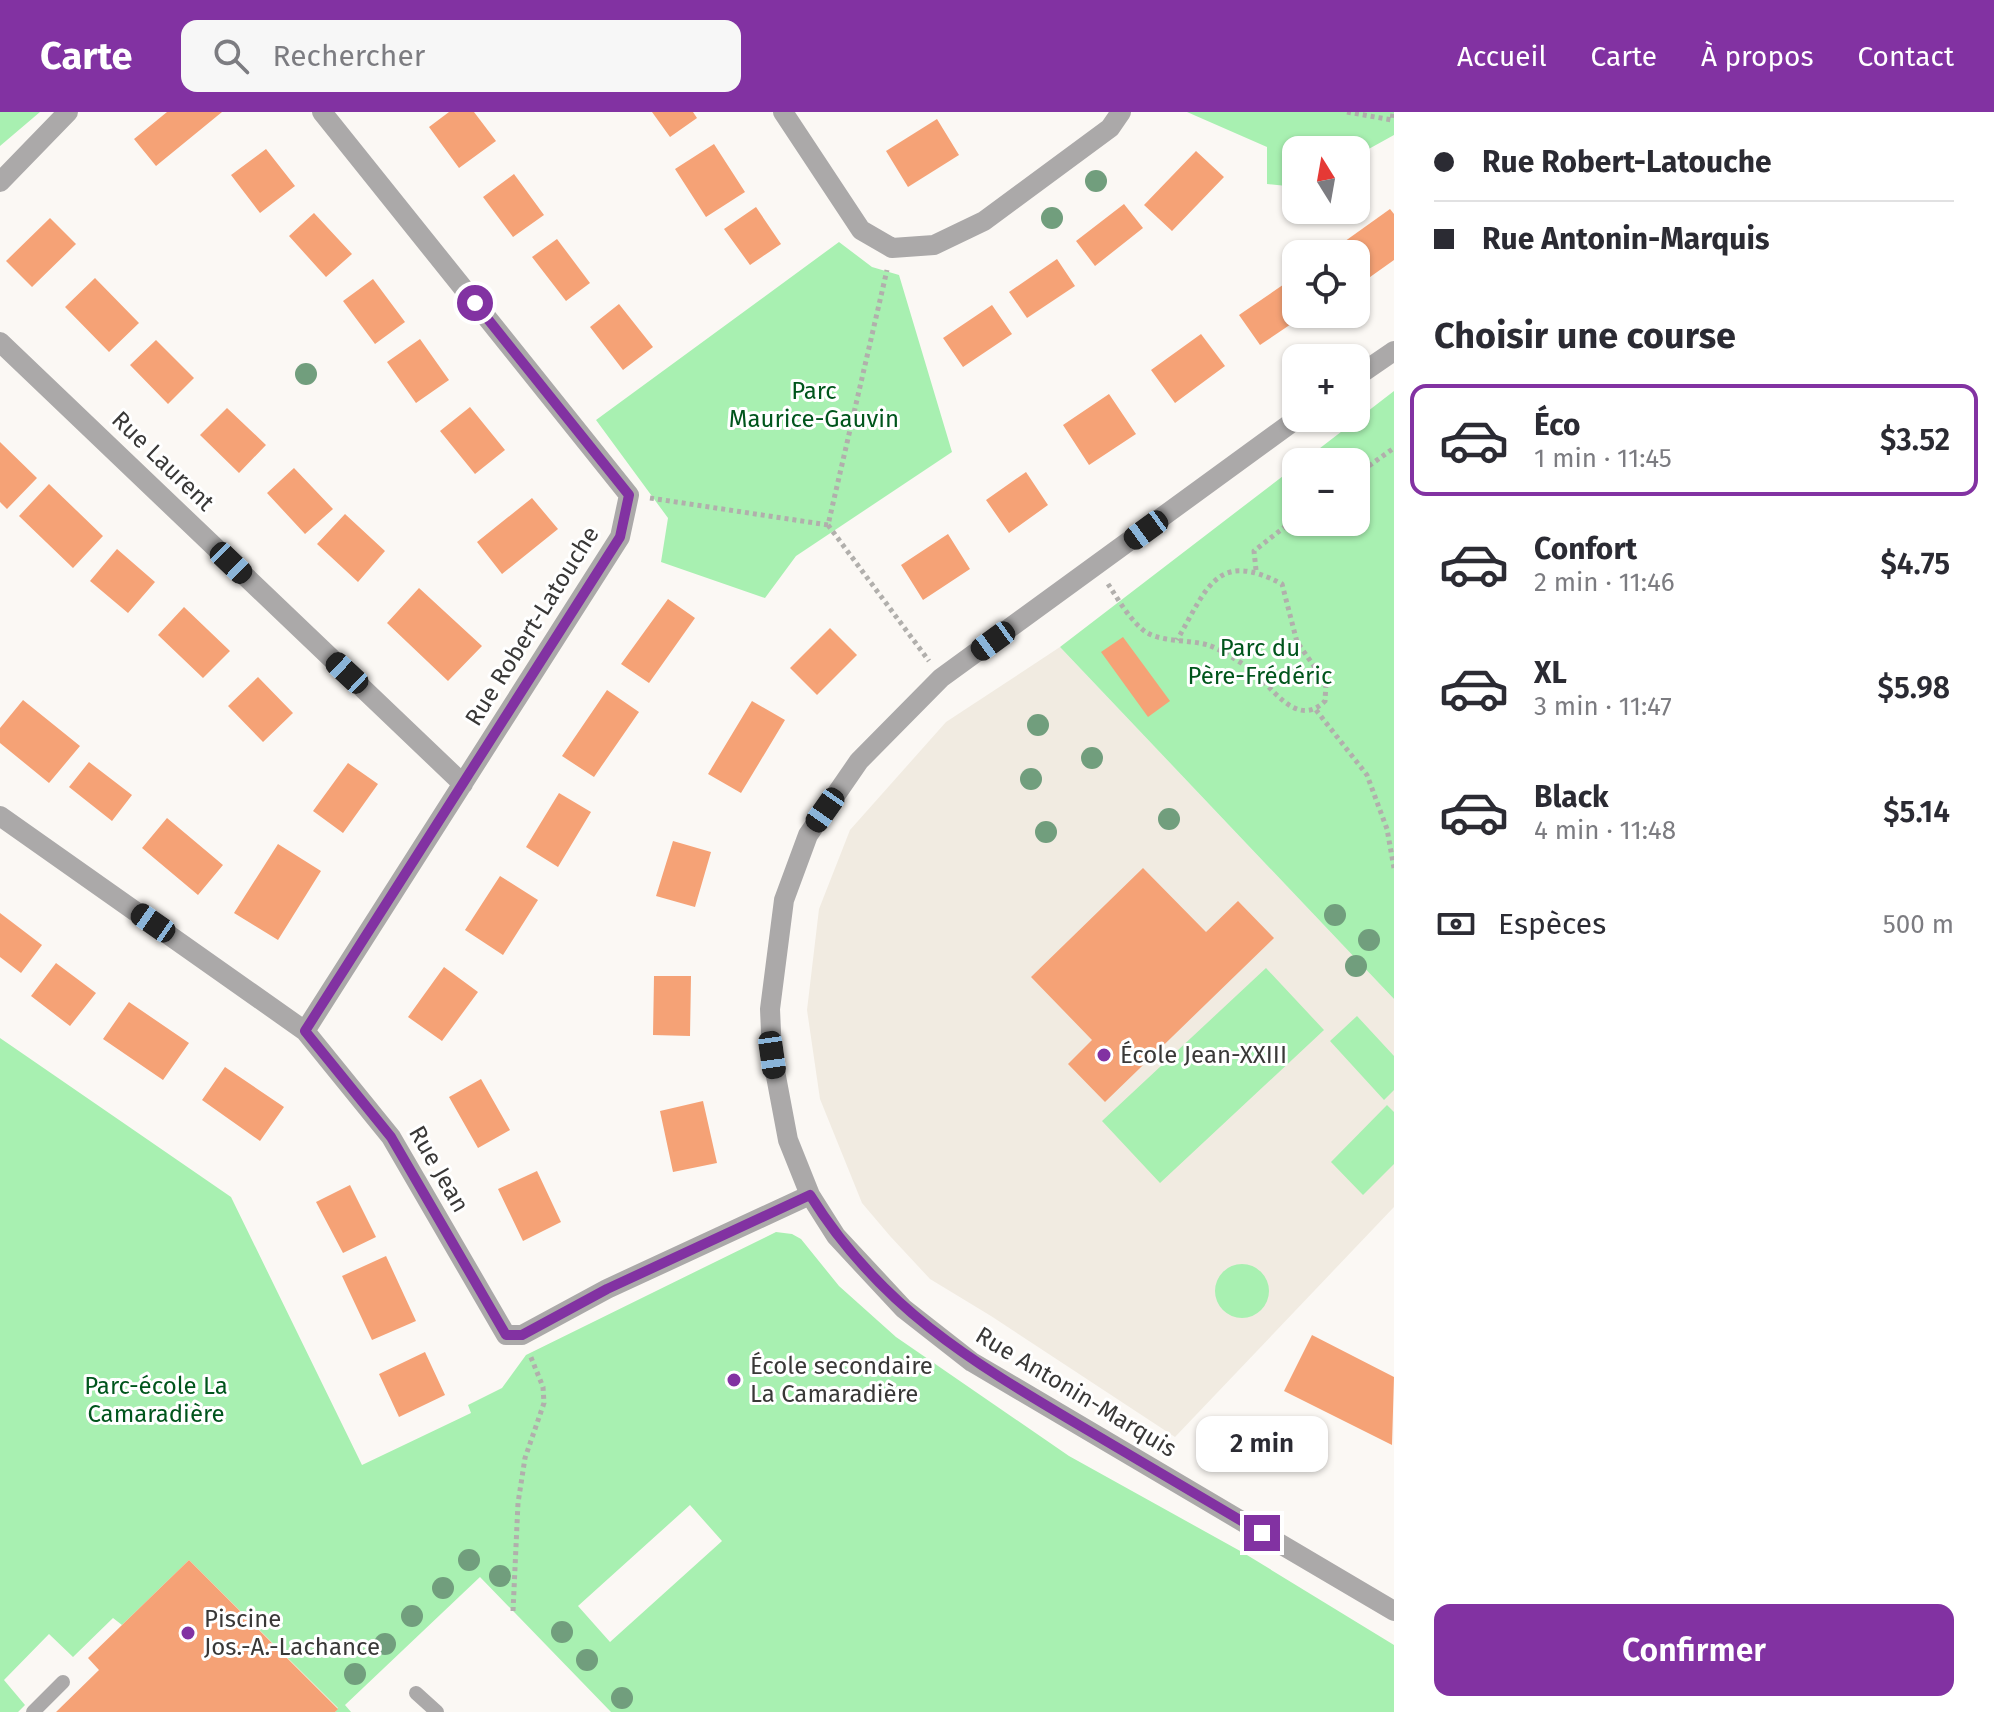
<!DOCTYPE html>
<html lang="fr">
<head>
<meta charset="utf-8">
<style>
  :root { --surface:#fff; --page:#f7f7f7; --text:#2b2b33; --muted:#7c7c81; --line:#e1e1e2; --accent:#8232a2 }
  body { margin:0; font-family:"Fira Sans",sans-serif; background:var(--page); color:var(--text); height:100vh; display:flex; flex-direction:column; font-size:30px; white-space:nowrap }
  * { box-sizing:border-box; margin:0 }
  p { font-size:26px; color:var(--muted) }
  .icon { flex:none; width:44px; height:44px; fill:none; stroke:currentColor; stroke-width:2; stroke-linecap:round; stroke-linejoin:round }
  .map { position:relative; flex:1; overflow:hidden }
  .drawer { display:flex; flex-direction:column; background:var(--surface); width:600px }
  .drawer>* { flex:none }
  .hud { display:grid; align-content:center; height:176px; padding:0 40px; background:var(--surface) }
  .needle { width:52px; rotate:349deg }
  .tools { position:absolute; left:1282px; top:24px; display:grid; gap:16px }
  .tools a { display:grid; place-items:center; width:88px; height:88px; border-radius:16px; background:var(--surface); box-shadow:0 2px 6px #0004; font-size:40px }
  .end { position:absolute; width:36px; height:36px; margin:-18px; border:10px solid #8232a2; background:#fff; box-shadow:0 0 0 4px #fff }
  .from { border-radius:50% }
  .bubble { position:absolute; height:56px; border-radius:16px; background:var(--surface); box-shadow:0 2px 6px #0004; font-size:26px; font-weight:600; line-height:56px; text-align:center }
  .car { position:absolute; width:24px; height:48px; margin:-24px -12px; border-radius:10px; box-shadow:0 0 6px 2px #0007; background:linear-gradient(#222 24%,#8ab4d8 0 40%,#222 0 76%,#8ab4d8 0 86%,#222 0) }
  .hud b { display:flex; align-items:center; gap:28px; height:76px; font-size:30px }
  .hud b+b { border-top:2px solid var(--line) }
  .hud i { width:20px; height:20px; background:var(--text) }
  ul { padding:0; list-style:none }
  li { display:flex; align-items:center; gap:24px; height:112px; margin:0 16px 12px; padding:0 24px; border:4px solid transparent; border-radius:16px }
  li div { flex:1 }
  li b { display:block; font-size:30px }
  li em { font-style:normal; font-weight:600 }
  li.on { border-color:var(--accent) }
  li>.icon { width:72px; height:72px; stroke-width:1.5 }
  h2 { padding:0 40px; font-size:36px; line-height:96px }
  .pay { display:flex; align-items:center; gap:20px; height:88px; padding:0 40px; font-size:30px }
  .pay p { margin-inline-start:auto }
  .cta { display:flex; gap:16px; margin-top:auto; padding:16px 40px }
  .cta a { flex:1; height:92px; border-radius:16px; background:var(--accent); color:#fff; font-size:32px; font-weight:600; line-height:92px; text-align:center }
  header { display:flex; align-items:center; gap:48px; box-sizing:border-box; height:112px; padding:0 40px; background:var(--accent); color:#fff }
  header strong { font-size:38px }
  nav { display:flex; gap:44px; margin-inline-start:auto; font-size:28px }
  .search { width:560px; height:72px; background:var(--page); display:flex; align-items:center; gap:20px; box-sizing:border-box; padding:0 28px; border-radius:16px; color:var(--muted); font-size:30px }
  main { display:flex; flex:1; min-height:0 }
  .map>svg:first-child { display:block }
  .built { fill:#f1ebe1 }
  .green { fill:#a8f0b1; fill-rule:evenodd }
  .building { fill:#f5a276 }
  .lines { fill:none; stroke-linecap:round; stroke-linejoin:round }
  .path { stroke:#b1afac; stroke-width:5; stroke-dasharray:4 4; stroke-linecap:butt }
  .service { stroke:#aba9a9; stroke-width:14 }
  .minor { stroke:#aba9a9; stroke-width:20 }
  .tertiary { stroke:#aba9a9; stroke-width:20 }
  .tree { fill:#719e7d }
  .route { stroke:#8232a2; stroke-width:10 }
  .poi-dot { fill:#8232a2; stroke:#fff; stroke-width:3 }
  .labels { text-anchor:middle; stroke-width:6; stroke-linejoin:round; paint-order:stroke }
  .park-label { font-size:24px; fill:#00551c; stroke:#fff }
  .street-label { font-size:24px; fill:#393837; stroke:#fff }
  .poi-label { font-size:24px; fill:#393837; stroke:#fff; text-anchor:start }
</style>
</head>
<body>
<header>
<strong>Carte</strong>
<div class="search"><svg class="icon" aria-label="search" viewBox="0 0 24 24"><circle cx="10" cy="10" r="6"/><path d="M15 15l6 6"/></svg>Rechercher</div>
<nav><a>Accueil</a><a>Carte</a><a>À propos</a><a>Contact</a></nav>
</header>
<main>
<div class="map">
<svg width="1394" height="1600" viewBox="0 0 1394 1600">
  <rect width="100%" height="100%" fill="#fbf8f4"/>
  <path class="built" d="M 1060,535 L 1394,887 L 1394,1095 L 1175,1325 L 991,1204 L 930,1167 L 890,1124 L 862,1091 L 820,987 L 807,898 L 819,797 L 850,718 L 946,610 Z"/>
  <path class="green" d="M 0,0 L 40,0 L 0,34 Z
    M 1187,0 L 1394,0 L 1394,23 L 1356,44 L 1356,38 L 1296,38 L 1296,75 L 1267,72 L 1267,35 Z
    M 839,130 L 872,155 L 899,163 L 952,340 L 796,444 L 765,486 L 661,450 L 668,406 L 596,308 Z
    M 1394,279 L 1394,887 L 1060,535 L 1296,354 L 1296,410 L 1356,410 L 1356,350 L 1302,350 Z
    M 1266,856 L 1324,918 L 1160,1071 L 1102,1009 Z
    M 1357,904 L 1394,944 L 1394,978 L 1384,988 L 1330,929 Z
    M 0,926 L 231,1085 L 362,1353 L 471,1301 L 468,1293 L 502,1276 L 526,1243 L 776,1120 L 792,1122 L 801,1127 L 839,1174 L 896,1225 L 1069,1344 L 1242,1440 L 1394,1533 L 1394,1600 L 611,1600 L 480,1465 L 345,1593 L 351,1600 L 335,1600 L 338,1596 L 189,1448 L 122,1513 L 113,1506 L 73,1545 L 49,1522 L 4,1568 L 25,1593 L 18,1600 L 0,1600 ZM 690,1393 L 722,1429 L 610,1530 L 578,1494 Z
    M 1387,993 L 1394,1000 L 1394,1052 L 1363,1083 L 1331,1050 Z
    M1215 1179a27 27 0 1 1 54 0a27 27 0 1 1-54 0Z"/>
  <path class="building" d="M 167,0 L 222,0 L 156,54 L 134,27 Z
    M 449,0 L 474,0 L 496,29 L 459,56 L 429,15 Z
    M 652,0 L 693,0 L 697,6 L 670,25 Z
    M 937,7 L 959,43 L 908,75 L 886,39 Z
    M 714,32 L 745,80 L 706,105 L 675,57 Z
    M 266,37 L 295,74 L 260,101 L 231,63 Z
    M 1196,39 L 1224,65 L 1172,119 L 1144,93 Z
    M 514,62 L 544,103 L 513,125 L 483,85 Z
    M 1124,92 L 1143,116 L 1095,154 L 1076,129 Z
    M 756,95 L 781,132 L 750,153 L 724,117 Z
    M 1390,97 L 1394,102 L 1394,148 L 1356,175 L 1356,142 L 1327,142 Z
    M 314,101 L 352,142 L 326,165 L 289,124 Z
    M 50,106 L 76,132 L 32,175 L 6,149 Z
    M 557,127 L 590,171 L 566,189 L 532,145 Z
    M 1057,147 L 1075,174 L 1027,206 L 1009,180 Z
    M 95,166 L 139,211 L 109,240 L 65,195 Z
    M 1293,166 L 1296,171 L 1296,202 L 1306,202 L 1260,233 L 1239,203 Z
    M 373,167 L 405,210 L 375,232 L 343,189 Z
    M 619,192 L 653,235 L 623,258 L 590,215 Z
    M 992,193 L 1012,222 L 963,255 L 943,226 Z
    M 1201,222 L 1225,254 L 1175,291 L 1151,258 Z
    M 420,227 L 449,268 L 416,291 L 387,250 Z
    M 156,228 L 194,266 L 168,292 L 130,253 Z
    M 1109,282 L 1136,322 L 1089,353 L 1063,313 Z
    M 470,295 L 505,338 L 475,362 L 440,319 Z
    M 227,296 L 266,333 L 239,361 L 200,323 Z
    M 0,330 L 37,366 L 7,397 L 0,390 Z
    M 294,356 L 333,397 L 305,422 L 267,381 Z
    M 1026,360 L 1048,393 L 1009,421 L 986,388 Z
    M 49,372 L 103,424 L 73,456 L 19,404 Z
    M 532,386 L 558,417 L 502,462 L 477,430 Z
    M 345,402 L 385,439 L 358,470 L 317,432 Z
    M 948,422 L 970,457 L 923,488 L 901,453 Z
    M 117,437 L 155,470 L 128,501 L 90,469 Z
    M 419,476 L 482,534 L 448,569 L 387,511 Z
    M 668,487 L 695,506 L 649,571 L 621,552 Z
    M 184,495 L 230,539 L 203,566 L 158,523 Z
    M 830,516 L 857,543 L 817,583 L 790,556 Z
    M 1123,525 L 1170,589 L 1148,605 L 1101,540 Z
    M 258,565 L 293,601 L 263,630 L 228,594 Z
    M 607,578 L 639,600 L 594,665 L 562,644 Z
    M 23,588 L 80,634 L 49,671 L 0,631 L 0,616 Z
    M 752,589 L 785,608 L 741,681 L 708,662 Z
    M 89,650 L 132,683 L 112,709 L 69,675 Z
    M 348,651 L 378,672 L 343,721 L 313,699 Z
    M 559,681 L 591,700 L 558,755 L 526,735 Z
    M 167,706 L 223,753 L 198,783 L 142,736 Z
    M 673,729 L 711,740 L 695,795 L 656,784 Z
    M 278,732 L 321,759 L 278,828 L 234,801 Z
    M 1143,756 L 1206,820 L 1238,789 L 1274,826 L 1105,990 L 1068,952 L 1092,928 L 1031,865 Z
    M 500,764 L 538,788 L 503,843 L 465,818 Z
    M 0,801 L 42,833 L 21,861 L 0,845 Z
    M 56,851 L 96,881 L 70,914 L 31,884 Z
    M 444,855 L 478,880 L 442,929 L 408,905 Z
    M 654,864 L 691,864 L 690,924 L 653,923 Z
    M 129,890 L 189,931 L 163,968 L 103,927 Z
    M 225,955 L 284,995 L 260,1029 L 202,988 Z
    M 481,967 L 510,1018 L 478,1036 L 449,985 Z
    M 703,989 L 717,1051 L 673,1060 L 660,999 Z
    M 537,1059 L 561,1110 L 523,1129 L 498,1077 Z
    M 350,1073 L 376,1125 L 343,1141 L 316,1090 Z
    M 386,1144 L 416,1209 L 372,1228 L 342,1164 Z
    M 1312,1223 L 1394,1265 L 1392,1333 L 1284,1279 Z
    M 425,1240 L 445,1283 L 399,1305 L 379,1262 Z
    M 189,1448 L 338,1597 L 335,1600 L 56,1600 L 99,1558 L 88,1546 Z"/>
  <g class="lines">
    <path class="path" d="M 1347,0 L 1392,8 L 1393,0
      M 1356,363 L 1394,336
      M 650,386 L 828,413 L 887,158
      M 828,413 L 929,549
      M 1256,458 L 1254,439 L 1296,406
      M 1108,472 C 1118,487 1128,505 1142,517 C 1157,531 1188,527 1208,533 C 1220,537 1235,547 1246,554 C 1270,570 1295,619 1325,589 L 1326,571 L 1297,530 L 1282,472 C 1216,437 1207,477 1177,528
      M 1316,598 L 1367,663 L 1387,717 L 1394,756
      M 513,1499 L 518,1391 L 525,1346 L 544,1291 L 543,1275 L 530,1243"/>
    <path class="service" d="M 416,1581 L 437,1600
      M 33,1600 L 63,1570"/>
    <path class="minor" d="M 783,0 L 861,118 L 892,136 L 934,133 L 984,109 L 1110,16 L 1121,0
      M 0,230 L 463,672
      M 1356,265 L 1394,239
      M 1298,306 L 941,566 L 859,649 L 808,723 L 784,788 L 770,897 L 772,943 L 788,1028 L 810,1083 L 836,1124 L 903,1196 L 972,1250 L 1394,1499
      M 0,704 L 305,919 L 391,1025 L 506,1223 L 522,1223 L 607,1177 L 810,1083
      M 305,919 L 620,425 L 629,383 L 322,0"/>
    <path class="tertiary" d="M 0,70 L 68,0"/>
  </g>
  <g class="tree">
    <circle cx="1096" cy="69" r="11"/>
    <circle cx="1052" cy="106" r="11"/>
    <circle cx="306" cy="262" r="11"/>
    <circle cx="1038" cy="613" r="11"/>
    <circle cx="1092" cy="646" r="11"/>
    <circle cx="1031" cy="667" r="11"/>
    <circle cx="1169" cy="707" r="11"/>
    <circle cx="1046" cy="720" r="11"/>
    <circle cx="1335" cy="803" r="11"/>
    <circle cx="1369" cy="828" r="11"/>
    <circle cx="1356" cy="854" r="11"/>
    <circle cx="469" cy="1448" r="11"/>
    <circle cx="500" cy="1464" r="11"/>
    <circle cx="443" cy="1476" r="11"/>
    <circle cx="412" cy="1504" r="11"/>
    <circle cx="562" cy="1520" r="11"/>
    <circle cx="385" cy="1532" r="11"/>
    <circle cx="587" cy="1548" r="11"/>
    <circle cx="355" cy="1562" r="11"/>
    <circle cx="622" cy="1586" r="11"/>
  </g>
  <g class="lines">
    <path class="route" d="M 475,191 L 629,383 L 620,425 L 305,919 L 391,1025 L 506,1223 L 522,1223 L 607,1177 L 810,1083 C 880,1195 969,1248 1079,1313 C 1140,1349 1201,1385 1262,1421"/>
  </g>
  <g class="poi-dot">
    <circle cx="1104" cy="943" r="8"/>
    <circle cx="734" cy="1268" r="8"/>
    <circle cx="188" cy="1521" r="8"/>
  </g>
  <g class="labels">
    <g class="park-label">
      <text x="814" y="287">Parc<tspan x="814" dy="28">Maurice-Gauvin</tspan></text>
      <text x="1260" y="544">Parc du<tspan x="1260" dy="28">Père-Frédéric</tspan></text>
      <text x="156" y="1282">Parc-école La<tspan x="156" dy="28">Camaradière</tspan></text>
    </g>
    <g class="street-label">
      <text transform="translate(163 349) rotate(44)" y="8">Rue Laurent</text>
      <text transform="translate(532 514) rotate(-58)" y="8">Rue Robert-Latouche</text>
      <text transform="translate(439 1057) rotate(60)" y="8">Rue Jean</text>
      <text transform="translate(1076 1280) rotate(31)" y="8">Rue Antonin-Marquis</text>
    </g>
    <g class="poi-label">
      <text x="1120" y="951">École Jean-XXIII</text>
      <text x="750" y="1262">École secondaire<tspan x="750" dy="28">La Camaradière</tspan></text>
      <text x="204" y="1515">Piscine<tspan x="204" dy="28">Jos.-A.-Lachance</tspan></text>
    </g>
  </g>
</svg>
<div class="tools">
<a><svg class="needle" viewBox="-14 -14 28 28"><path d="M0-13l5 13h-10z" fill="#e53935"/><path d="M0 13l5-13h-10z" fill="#7c7c81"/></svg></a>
<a><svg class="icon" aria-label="locate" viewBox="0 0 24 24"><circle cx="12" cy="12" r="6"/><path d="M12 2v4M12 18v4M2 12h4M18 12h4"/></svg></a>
<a>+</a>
<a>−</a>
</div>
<i class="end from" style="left:475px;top:191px"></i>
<i class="end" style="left:1262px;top:1421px"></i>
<div class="bubble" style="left:1196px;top:1304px;width:132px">2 min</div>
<i class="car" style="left:1146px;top:418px;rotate:234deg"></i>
<i class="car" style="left:231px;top:451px;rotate:134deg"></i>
<i class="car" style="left:993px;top:529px;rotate:234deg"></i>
<i class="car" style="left:347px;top:561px;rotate:313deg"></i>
<i class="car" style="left:825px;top:698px;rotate:215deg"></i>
<i class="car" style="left:153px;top:811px;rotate:305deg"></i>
<i class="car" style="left:772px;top:943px;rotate:172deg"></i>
</div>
<section class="drawer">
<div class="hud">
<b><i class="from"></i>Rue Robert-Latouche</b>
<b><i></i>Rue Antonin-Marquis</b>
</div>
<h2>Choisir une course</h2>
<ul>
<li class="on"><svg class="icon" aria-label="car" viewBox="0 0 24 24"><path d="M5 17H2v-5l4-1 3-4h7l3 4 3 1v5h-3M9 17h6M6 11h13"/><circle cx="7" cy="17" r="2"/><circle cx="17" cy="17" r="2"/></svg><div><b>Éco</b><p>1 min · 11:45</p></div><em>$3.52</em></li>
<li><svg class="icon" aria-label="car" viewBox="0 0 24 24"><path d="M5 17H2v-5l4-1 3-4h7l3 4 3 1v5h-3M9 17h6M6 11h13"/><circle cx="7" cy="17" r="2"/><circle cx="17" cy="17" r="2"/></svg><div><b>Confort</b><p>2 min · 11:46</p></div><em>$4.75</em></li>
<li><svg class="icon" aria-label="car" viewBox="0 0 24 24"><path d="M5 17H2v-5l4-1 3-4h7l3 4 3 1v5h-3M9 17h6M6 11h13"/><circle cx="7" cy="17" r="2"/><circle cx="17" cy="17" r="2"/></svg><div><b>XL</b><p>3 min · 11:47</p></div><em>$5.98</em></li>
<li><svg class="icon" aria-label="car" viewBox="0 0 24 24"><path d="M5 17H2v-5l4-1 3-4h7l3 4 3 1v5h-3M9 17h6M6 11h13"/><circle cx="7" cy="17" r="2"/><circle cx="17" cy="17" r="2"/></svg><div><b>Black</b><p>4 min · 11:48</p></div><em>$5.14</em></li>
</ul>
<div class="pay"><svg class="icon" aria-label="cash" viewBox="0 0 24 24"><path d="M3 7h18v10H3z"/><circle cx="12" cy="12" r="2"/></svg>Espèces<p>500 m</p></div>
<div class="cta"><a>Confirmer</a></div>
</section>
</main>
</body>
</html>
